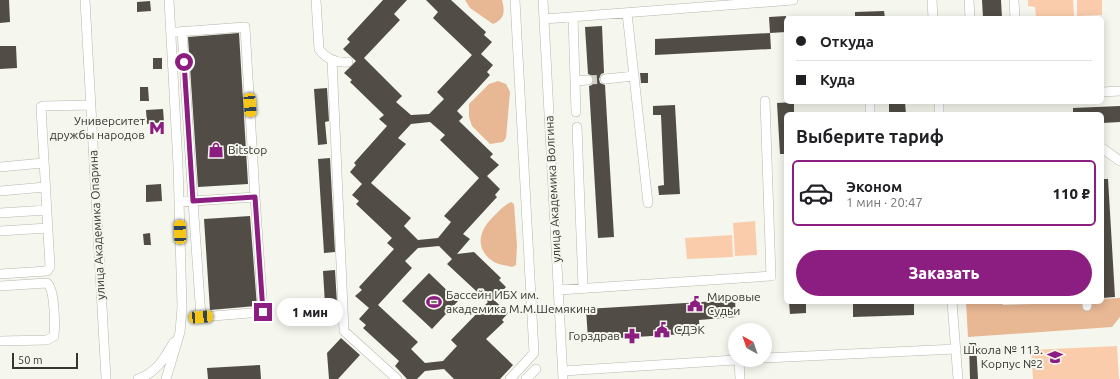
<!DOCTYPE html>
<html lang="ru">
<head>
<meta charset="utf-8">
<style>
  :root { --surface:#fff; --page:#f6f6f6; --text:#202124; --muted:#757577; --line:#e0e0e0; --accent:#8c1e82 }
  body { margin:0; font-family:Ubuntu,sans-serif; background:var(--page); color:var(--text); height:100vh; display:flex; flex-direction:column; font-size:15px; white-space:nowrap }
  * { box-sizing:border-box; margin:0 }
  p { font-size:13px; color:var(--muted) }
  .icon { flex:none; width:22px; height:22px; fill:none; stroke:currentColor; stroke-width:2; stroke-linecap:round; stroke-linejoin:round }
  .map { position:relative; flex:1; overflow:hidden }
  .drawer { position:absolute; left:784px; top:112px; width:320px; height:192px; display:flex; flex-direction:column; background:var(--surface); border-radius:6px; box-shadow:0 2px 10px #0003 }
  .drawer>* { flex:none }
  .guide { position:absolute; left:784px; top:16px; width:320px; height:88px; border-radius:6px; box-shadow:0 2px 10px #0003; display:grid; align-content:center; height:88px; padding:0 12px; background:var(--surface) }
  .needle { width:26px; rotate:320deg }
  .buttons { position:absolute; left:728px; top:323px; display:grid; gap:8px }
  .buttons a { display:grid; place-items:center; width:44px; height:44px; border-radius:50%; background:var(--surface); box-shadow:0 2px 10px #0003; font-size:20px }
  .scale { position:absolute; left:12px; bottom:10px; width:66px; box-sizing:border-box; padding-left:4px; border:2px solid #353532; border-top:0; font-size:11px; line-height:14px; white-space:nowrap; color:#353532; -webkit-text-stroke:3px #f5f6ed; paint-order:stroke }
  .end { position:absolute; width:18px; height:18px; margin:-9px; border:5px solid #8c1e82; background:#fff; box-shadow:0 0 0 2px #fff }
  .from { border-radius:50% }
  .bubble { position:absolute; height:28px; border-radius:14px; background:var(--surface); box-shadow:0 2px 10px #0003; font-size:13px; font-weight:800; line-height:28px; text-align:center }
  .car { position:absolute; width:12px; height:24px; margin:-12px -6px; border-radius:5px; box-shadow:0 0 3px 1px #0007; background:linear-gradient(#f5c518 24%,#345 0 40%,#f5c518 0 76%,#345 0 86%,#f5c518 0) }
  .guide b { display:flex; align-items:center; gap:14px; height:38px; font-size:15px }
  .guide b+b { border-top:1px solid var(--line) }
  .guide i { width:10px; height:10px; background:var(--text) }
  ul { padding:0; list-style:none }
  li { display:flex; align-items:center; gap:12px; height:66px; margin:0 8px 6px; padding:0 4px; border:2px solid transparent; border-radius:6px }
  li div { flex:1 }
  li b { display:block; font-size:15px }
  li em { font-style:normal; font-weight:800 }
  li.active { border-color:var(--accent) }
  li>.icon { width:36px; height:36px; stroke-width:1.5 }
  h2 { padding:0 12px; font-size:18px; line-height:48px }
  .button { display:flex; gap:8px; margin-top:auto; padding:8px 12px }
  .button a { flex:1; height:46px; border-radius:24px; background:var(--accent); color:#fff; font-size:16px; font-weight:800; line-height:46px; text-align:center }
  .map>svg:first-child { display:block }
  .green { fill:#faccac }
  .forest { fill:#e8b794 }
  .building { fill:#514d46; fill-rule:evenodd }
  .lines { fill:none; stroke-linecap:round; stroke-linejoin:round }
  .minor-tunnel { stroke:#cfcfc8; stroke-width:9; stroke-dasharray:9 4.5; stroke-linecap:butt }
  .minor-casing { stroke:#b6b7ae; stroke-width:10 }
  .minor { stroke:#fff; stroke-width:9 }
  .route { stroke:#8c1e82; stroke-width:5 }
  .labels { text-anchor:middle; stroke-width:4; stroke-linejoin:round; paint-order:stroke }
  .poi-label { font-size:12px; fill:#353532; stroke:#f5f6ed; text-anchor:start }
  .street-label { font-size:12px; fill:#353532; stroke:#f5f6ed }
</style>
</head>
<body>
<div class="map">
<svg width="1120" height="379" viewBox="0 0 1120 379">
  <rect width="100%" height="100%" fill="#f5f6ed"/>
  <path class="green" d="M 1028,0 L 1073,0 L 1074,16 L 1036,17 L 1035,7 L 1028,6 Z
    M 1077,0 L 1102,0 L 1102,15 L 1077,16 Z
    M 755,221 L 757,255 L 735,256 L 733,223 Z
    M 732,235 L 733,257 L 687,259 L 685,238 Z
    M 1117,346 L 1119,379 L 1033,379 L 1031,350 Z"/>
  <path class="forest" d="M 465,0 L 502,0 C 505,11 505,19 493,24 L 470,8 Z
    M 498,81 L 506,84 L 510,92 L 506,138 L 503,142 L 490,144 L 472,126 L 469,117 L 469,104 L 489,84 Z
    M 511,202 L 514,204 L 517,246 L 516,265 L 512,267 C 506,265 499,265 494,262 C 475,250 478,232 492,218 C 498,212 504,205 511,202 Z
    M 1120,298 L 1120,317 L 1112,327 L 968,337 L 966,302 L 1002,302 L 1003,305 L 1102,302 L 1102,299 Z"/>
  <path class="building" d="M 0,0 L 9,0 L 10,22 L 0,23 Z
    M 383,0 L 407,0 L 394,14 L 400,20 L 364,58 L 402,96 L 396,102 L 411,115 L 429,114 L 444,99 L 437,92 L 472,55 L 433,18 L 438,12 L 426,0 L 451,0 L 486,32 L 484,35 L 492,42 L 481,54 L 493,65 L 487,72 L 490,75 L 457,111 L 463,117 L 459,121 L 493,154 L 490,157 L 499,165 L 487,176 L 500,189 L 495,195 L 497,197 L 463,234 L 470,239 L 457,254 L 474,252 L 501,278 L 499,280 L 506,287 L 494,300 L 508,313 L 502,320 L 504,322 L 486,339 L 513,365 L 500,379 L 454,379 L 444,369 L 425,371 L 417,379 L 407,379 L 395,366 L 399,361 L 363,328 L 366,325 L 359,319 L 369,308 L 355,296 L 362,290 L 359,287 L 394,249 L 387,243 L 392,238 L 356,204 L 359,201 L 352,195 L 362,184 L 350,172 L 356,165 L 354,163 L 387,126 L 379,119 L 384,115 L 350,82 L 352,80 L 344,73 L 356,61 L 343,49 L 350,42 L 347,39 ZM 430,122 L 445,135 L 440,140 L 479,178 L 444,216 L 451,222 L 438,238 L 418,240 L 404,226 L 411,218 L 371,183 L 406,144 L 398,138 L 411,124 ZM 439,246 L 452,259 L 447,264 L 488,302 L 451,340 L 457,346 L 443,361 L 425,363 L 411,349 L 418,342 L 378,305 L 412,268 L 405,261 L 418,248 Z
    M 982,0 L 1001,0 L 1002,18 L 983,18 Z
    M 150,1 L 151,11 L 137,12 L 137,2 Z
    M 884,11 L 885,18 L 855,18 L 855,12 Z
    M 786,16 L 786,32 L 770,33 L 769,17 Z
    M 602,26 L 604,73 L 601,74 L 599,79 L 600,83 L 605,85 L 614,237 L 598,238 L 589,86 L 592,85 L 594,80 L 593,76 L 588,74 L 585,27 Z
    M 239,33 L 248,184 L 198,187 L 188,37 Z
    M 770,33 L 771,49 L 655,55 L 655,39 Z
    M 0,46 L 16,46 L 17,68 L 0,69 Z
    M 153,58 L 162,58 L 162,69 L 153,69 Z
    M 640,73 L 648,73 L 648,83 L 641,83 Z
    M 140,87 L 148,87 L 149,101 L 140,101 Z
    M 327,88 L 329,121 L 325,122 L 327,144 L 318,145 L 314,89 Z
    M 794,102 L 794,114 L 786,114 L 786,154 L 780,154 L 777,103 Z
    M 889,102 L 905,102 L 906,114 L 889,114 Z
    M 675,105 L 680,194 L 659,195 L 658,186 L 664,185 L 661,115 L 653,115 L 653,106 Z
    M 1120,106 L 1120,122 L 1102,123 L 1102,114 L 1073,114 L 1073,108 Z
    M 163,109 L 164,122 L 147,124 L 146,110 Z
    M 330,158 L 335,252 L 324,253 L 318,159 Z
    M 1102,179 L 1108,179 L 1115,297 L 1102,298 Z
    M 161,184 L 162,201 L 146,202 L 146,185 Z
    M 250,216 L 257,306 L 210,310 L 204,219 Z
    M 150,233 L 151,245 L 144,245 L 143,234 Z
    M 335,270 L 338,321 L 326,321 L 323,271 Z
    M 429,273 L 458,301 L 432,329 L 402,301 Z
    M 735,300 L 736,317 L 699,320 L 700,333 L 588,340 L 586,309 Z
    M 789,302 L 806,302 L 806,313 L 790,314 Z
    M 853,302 L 914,302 L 914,315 L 853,317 Z
    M 341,338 L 360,355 L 338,379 L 329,379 L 327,353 Z
    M 969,343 L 976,343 L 978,379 L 970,379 Z
    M 260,365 L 261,379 L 208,379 L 207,368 Z"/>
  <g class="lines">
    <path class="minor-tunnel" d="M 588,80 L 605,79"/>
    <defs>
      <path id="minor" d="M 85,0 L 106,379
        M 316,0 L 319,49 C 326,59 335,63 348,62
        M 543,0 L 563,379
        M 932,0 L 933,18
        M 969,0 L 970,18
        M 1014,0 L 1015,18
        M 627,13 L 648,203
        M 573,17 L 576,112
        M 544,19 L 793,0
        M 171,32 L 177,32 L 245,27 L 255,197 L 193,201 L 182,31
        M 332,60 L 344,331 L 397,379
        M 605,79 L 634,76
        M 575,81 L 588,80
        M 1102,92 L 1120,91
        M 870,102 L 870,114
        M 939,102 L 939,114
        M 577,127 L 583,288
        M 1102,148 L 1120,161
        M 0,167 L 43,163
        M 0,191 L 45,187
        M 179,202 L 193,201 L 201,317 L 263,312 L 255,197
        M 0,213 L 47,210
        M 0,231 L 48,228
        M 0,274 L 47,271 L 50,267 L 41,107 L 43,106 L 90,105
        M 0,286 L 47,283 C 55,289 55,325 54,336 L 47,340 L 0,341
        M 559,290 L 771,276 L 765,101
        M 952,302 L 958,379
        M 1087,302 L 1087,306
        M 765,358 L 956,349
        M 739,360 L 740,379
        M 563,371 L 735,360
        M 138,379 C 157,372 164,359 174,342
        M 166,379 L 180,332 L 182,307 L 178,165 L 169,0
        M 510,379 L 534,353 L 515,0
        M 526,379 L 536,369"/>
    </defs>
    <use href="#minor" class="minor-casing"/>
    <use href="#minor" class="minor"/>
  </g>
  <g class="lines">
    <path class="route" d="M 184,62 L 193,201 L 255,197 L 263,312"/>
  </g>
  <defs>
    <symbol id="metro-bare" viewBox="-9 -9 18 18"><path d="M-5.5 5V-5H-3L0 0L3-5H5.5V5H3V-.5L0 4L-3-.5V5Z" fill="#8c1e82" stroke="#f5f6ed" stroke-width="2.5" paint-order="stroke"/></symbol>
    <symbol id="shop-bare" viewBox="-9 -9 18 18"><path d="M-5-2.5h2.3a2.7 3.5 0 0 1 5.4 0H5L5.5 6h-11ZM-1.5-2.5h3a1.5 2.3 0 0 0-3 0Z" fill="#8c1e82" stroke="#f5f6ed" stroke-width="2.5" paint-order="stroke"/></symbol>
    <symbol id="stadium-bare" viewBox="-9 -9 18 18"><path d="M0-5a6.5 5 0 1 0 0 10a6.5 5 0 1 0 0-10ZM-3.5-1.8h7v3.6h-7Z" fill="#8c1e82" stroke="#f5f6ed" stroke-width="2.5" paint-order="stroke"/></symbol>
    <symbol id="civic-bare" viewBox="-9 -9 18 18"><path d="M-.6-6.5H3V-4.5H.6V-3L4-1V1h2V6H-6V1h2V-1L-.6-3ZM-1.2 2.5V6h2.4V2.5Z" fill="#8c1e82" stroke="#f5f6ed" stroke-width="2.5" paint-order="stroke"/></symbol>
    <symbol id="pharmacy-bare" viewBox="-9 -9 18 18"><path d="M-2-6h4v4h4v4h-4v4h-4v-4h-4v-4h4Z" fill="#8c1e82" stroke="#f5f6ed" stroke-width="2.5" paint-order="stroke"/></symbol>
    <symbol id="school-bare" viewBox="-9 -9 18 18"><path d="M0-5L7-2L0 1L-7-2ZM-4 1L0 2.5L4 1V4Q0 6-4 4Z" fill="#8c1e82" stroke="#f5f6ed" stroke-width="2.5" paint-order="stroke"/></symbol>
  </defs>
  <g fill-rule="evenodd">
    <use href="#metro-bare" x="146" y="117" width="22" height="22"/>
    <use href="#shop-bare" x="205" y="139" width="22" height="22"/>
    <use href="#stadium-bare" x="423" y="291" width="22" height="22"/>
    <use href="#civic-bare" x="684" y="293" width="22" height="22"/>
    <use href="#civic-bare" x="651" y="319" width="22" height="22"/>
    <use href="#pharmacy-bare" x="621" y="325" width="22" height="22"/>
    <use href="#school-bare" x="1044" y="346" width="22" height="22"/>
  </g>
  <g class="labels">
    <g class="poi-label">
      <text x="145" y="125" text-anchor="end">Университет<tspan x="145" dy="14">дружбы народов</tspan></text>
      <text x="228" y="154">Bitstop</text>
      <text x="446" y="299">Бассейн ИБХ им.<tspan x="446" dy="14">академика М.М.Шемякина</tspan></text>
      <text x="707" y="301">Мировые<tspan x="707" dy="14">Судьи</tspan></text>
      <text x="674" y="334">СДЭК</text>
      <text x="620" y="340" text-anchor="end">Горздрав</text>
      <text x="1043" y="354" text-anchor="end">Школа № 113.<tspan x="1043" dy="14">Корпус №2</tspan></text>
    </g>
    <g class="street-label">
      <text transform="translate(553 189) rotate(-93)" y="4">улица Академика Волгина</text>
      <text transform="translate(97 225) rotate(-93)" y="4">улица Академика Опарина</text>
    </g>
  </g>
</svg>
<div class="buttons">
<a><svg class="needle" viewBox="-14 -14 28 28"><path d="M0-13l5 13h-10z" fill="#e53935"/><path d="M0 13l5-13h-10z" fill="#757577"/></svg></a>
</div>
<div class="scale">50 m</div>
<i class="end from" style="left:184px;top:62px"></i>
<i class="end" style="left:263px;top:312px"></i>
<div class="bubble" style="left:277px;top:298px;width:66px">1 мин</div>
<i class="car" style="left:250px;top:105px;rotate:176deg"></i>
<i class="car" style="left:180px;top:232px;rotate:358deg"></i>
<i class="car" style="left:201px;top:317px;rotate:86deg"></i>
<div class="guide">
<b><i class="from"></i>Откуда</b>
<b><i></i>Куда</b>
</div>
<section class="drawer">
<h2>Выберите тариф</h2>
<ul>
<li class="active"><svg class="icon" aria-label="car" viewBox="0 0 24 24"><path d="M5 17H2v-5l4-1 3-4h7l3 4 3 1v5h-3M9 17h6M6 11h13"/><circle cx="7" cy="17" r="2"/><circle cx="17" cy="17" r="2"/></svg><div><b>Эконом</b><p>1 мин · 20:47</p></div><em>110 ₽</em></li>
</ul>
<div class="button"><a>Заказать</a></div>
</section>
</div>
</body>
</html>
